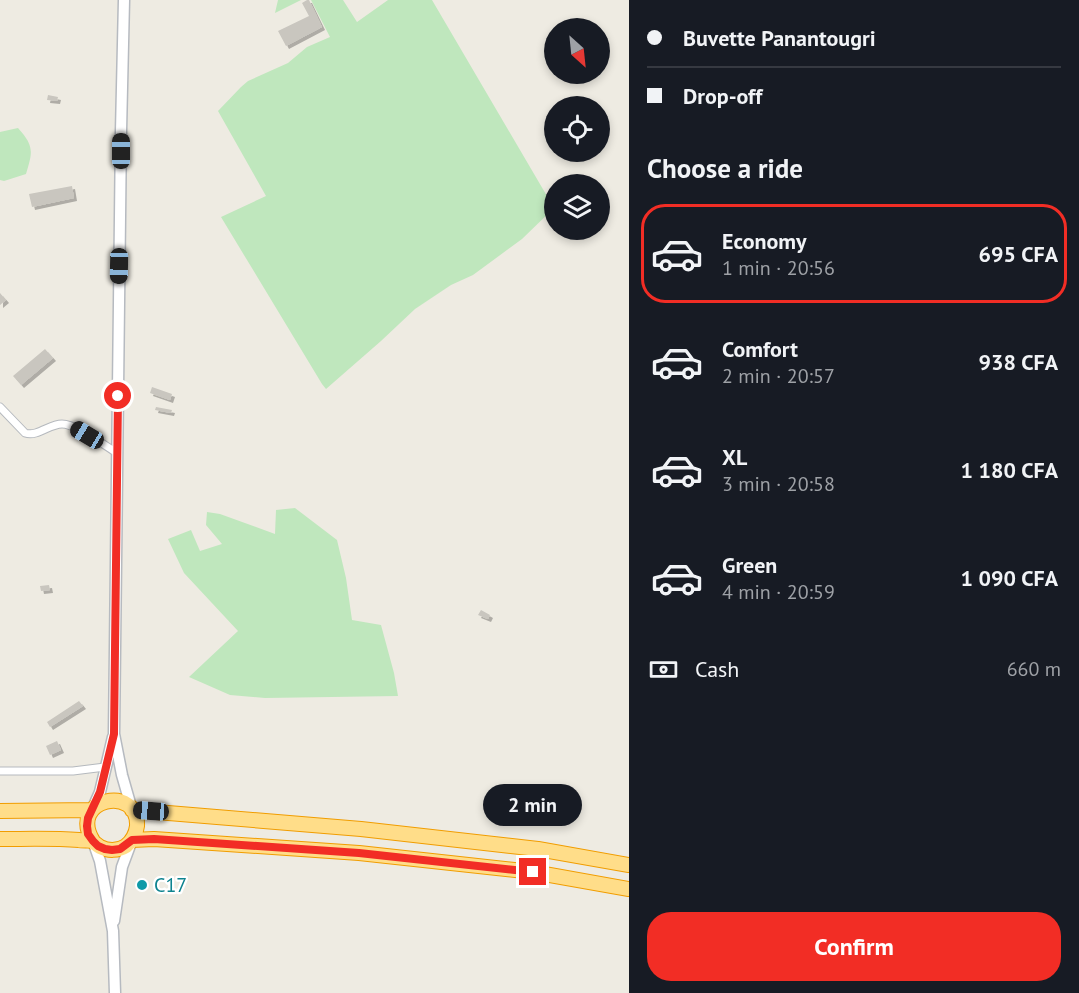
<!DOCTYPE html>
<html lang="en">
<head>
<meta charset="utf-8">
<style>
  :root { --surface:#171b24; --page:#242831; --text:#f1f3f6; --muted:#9ea1a6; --line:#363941; --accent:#f22d25 }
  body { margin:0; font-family:"PT Sans",sans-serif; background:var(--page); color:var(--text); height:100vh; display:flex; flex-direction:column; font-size:22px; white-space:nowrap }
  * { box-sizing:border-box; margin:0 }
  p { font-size:20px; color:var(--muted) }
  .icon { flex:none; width:33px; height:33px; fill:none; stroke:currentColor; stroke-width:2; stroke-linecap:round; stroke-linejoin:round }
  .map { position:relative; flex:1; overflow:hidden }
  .sheet { display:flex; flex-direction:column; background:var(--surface); width:450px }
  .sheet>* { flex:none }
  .guide { display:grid; align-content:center; height:132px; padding:0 18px; background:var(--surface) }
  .needle { width:39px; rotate:153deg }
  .tools { position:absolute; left:544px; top:18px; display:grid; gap:12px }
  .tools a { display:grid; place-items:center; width:66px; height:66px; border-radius:50%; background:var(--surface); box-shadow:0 3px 9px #0003; font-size:30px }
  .end { position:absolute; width:27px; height:27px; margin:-14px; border:8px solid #f22d25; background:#fff; box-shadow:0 0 0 3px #fff }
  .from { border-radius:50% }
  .bubble { position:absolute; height:42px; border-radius:21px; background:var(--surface); box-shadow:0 3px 9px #0003; font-size:20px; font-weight:600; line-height:42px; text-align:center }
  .car { position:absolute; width:18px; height:36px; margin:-18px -9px; border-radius:8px; box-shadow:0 0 4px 2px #0007; background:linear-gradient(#222 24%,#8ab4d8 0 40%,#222 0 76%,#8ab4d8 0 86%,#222 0) }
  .guide b { display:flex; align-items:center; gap:21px; height:57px; font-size:22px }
  .guide b+b { border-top:2px solid var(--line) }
  .guide i { width:15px; height:15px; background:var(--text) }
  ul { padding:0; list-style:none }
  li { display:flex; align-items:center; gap:18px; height:99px; margin:0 12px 9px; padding:0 6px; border:3px solid transparent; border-radius:24px }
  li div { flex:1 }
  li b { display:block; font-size:22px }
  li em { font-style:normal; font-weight:600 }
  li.current { border-color:var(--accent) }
  li>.icon { width:54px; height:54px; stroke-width:1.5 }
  h2 { padding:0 18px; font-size:27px; line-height:72px }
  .pay { display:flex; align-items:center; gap:15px; height:66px; padding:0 18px; font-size:22px }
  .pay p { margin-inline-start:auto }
  .button { display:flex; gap:12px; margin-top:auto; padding:12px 18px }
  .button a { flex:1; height:69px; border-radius:24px; background:var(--accent); color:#fff; font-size:24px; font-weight:600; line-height:69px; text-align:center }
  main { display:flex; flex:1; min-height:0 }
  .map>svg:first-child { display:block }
  .green { fill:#bfe7bd }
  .building { fill:#c9c6bf; filter:url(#shadow) }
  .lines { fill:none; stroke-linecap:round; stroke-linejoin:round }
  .street-casing { stroke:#b5b9be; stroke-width:9 }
  .secondary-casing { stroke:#b6bac0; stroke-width:13 }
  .highway-casing { stroke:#f19d00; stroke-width:16 }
  .street { stroke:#fff; stroke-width:7 }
  .secondary { stroke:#fff; stroke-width:10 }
  .highway { stroke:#ffdd89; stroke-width:14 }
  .route { stroke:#f22d25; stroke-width:8 }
  .culture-dot { fill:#0f9aa8; stroke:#fff; stroke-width:2 }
  .labels { text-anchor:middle; stroke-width:4.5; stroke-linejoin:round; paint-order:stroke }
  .culture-label { font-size:20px; fill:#0d838f; stroke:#fff; text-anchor:start }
</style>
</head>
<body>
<main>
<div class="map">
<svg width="629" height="993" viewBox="0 0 629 993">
  <defs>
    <filter id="shadow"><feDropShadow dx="3" dy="3" stdDeviation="0" flood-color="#0004"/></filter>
  </defs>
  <rect width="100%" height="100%" fill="#eeebe2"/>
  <path class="green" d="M 278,0 L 301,0 L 275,13 Z
    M 311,0 L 343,0 L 357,22 L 388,0 L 432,0 L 554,208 L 522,239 L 473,275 L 451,285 L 415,309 L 381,341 L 326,389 L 322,384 L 221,217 L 266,196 L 218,111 L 241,87 L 248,81 L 288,63 L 307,47 L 330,37 Z
    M 18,128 C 34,146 33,151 26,174 L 4,181 L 0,180 L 0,132 Z
    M 295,508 L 337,540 L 346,578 L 352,620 L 381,625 L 394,673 L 398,696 L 265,698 L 230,695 L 189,677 L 238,631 L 184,573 L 168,539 L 191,530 L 200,551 L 222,544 L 206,525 L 207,512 L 220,514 L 275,534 L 276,510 Z"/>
  <path class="building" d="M 307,0 L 309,0 L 322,27 L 286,46 L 278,31 L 309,16 L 302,3 Z
    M 48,95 L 58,97 L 57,101 L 47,100 Z
    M 72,186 L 74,198 L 32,207 L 29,194 Z
    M 0,293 L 6,300 L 0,305 Z
    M 45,349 L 53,358 L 21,385 L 13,376 Z
    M 152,387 L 172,394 L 170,400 L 150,393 Z
    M 156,407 L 172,410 L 171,413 L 155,410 Z
    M 49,585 L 50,590 L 41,591 L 40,586 Z
    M 481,610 L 490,615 L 488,619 L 478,615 Z
    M 79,701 L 83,706 L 50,727 L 47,722 Z
    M 57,741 L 61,750 L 50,755 L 46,746 Z"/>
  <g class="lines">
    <defs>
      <path id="street" d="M 0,407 L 25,433 C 38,437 49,424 62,424 C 76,424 104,445 117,453
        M 0,771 L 73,771 L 105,767"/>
      <path id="secondary" d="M 124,0 L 121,131 L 114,734 L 122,775 L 132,810
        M 92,810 L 100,792 L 113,737
        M 93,841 L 100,861 L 113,931 L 115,993
        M 114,921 L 122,867 L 132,840"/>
      <path id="highway" d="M 132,810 L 361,829 L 538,849 L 629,865
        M 0,811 L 92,810
        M 0,839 C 26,839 53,838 79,840 C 82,841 89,840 92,841 C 95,843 97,845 100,847 C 108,851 118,851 126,846 C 132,841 136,834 137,826 C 139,784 67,798 93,841
        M 132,840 L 154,839 L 359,853 L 533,872 L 629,889"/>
    </defs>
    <use href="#street" class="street-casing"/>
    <use href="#secondary" class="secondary-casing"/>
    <use href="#highway" class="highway-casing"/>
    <use href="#street" class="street"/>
    <use href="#secondary" class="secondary"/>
    <use href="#highway" class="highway"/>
  </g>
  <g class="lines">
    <path class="route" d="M 118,396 L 114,734 L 100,792 L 88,818 L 87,826 L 88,834 L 93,841 L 98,846 L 105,849 L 112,850 L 120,849 L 132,840 L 154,839 L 359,853 L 533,872"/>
  </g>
  <circle class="culture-dot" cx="142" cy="885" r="6"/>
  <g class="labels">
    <g class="culture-label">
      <text x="154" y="892">C17</text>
    </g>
  </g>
</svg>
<div class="tools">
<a><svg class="needle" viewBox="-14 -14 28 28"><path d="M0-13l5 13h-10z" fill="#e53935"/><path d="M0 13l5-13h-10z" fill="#9ea1a6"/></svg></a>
<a><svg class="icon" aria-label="locate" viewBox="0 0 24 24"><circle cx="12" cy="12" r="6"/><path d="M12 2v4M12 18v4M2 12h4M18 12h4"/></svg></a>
<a><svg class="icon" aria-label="layers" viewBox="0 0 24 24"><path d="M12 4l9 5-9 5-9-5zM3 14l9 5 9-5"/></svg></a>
</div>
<i class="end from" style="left:118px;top:396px"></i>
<i class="end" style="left:533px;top:872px"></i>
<div class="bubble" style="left:483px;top:784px;width:99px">2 min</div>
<i class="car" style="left:121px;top:151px;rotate:0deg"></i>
<i class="car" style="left:119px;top:266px;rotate:181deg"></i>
<i class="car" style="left:87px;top:435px;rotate:301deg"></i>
<i class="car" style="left:151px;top:811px;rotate:274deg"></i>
</div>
<section class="sheet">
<div class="guide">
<b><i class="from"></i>Buvette Panantougri</b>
<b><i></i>Drop-off</b>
</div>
<h2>Choose a ride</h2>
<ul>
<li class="current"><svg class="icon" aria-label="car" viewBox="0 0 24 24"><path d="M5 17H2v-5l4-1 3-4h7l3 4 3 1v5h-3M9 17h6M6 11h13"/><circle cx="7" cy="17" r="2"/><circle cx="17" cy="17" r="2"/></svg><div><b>Economy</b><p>1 min · 20:56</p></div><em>695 CFA</em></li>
<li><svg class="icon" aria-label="car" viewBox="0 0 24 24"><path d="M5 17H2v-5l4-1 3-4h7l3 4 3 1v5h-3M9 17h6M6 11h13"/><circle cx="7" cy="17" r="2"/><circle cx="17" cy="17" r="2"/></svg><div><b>Comfort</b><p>2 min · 20:57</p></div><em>938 CFA</em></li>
<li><svg class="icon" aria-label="car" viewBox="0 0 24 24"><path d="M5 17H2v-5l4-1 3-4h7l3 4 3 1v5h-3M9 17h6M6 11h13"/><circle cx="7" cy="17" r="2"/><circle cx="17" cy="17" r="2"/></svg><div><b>XL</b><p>3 min · 20:58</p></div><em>1 180 CFA</em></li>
<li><svg class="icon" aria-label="car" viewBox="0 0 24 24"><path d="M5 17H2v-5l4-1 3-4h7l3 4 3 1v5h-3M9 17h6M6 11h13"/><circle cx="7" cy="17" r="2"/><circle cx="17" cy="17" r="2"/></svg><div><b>Green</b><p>4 min · 20:59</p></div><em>1 090 CFA</em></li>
</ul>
<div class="pay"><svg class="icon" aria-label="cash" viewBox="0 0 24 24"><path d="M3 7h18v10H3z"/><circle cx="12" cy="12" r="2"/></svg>Cash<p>660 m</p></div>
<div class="button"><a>Confirm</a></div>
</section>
</main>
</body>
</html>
